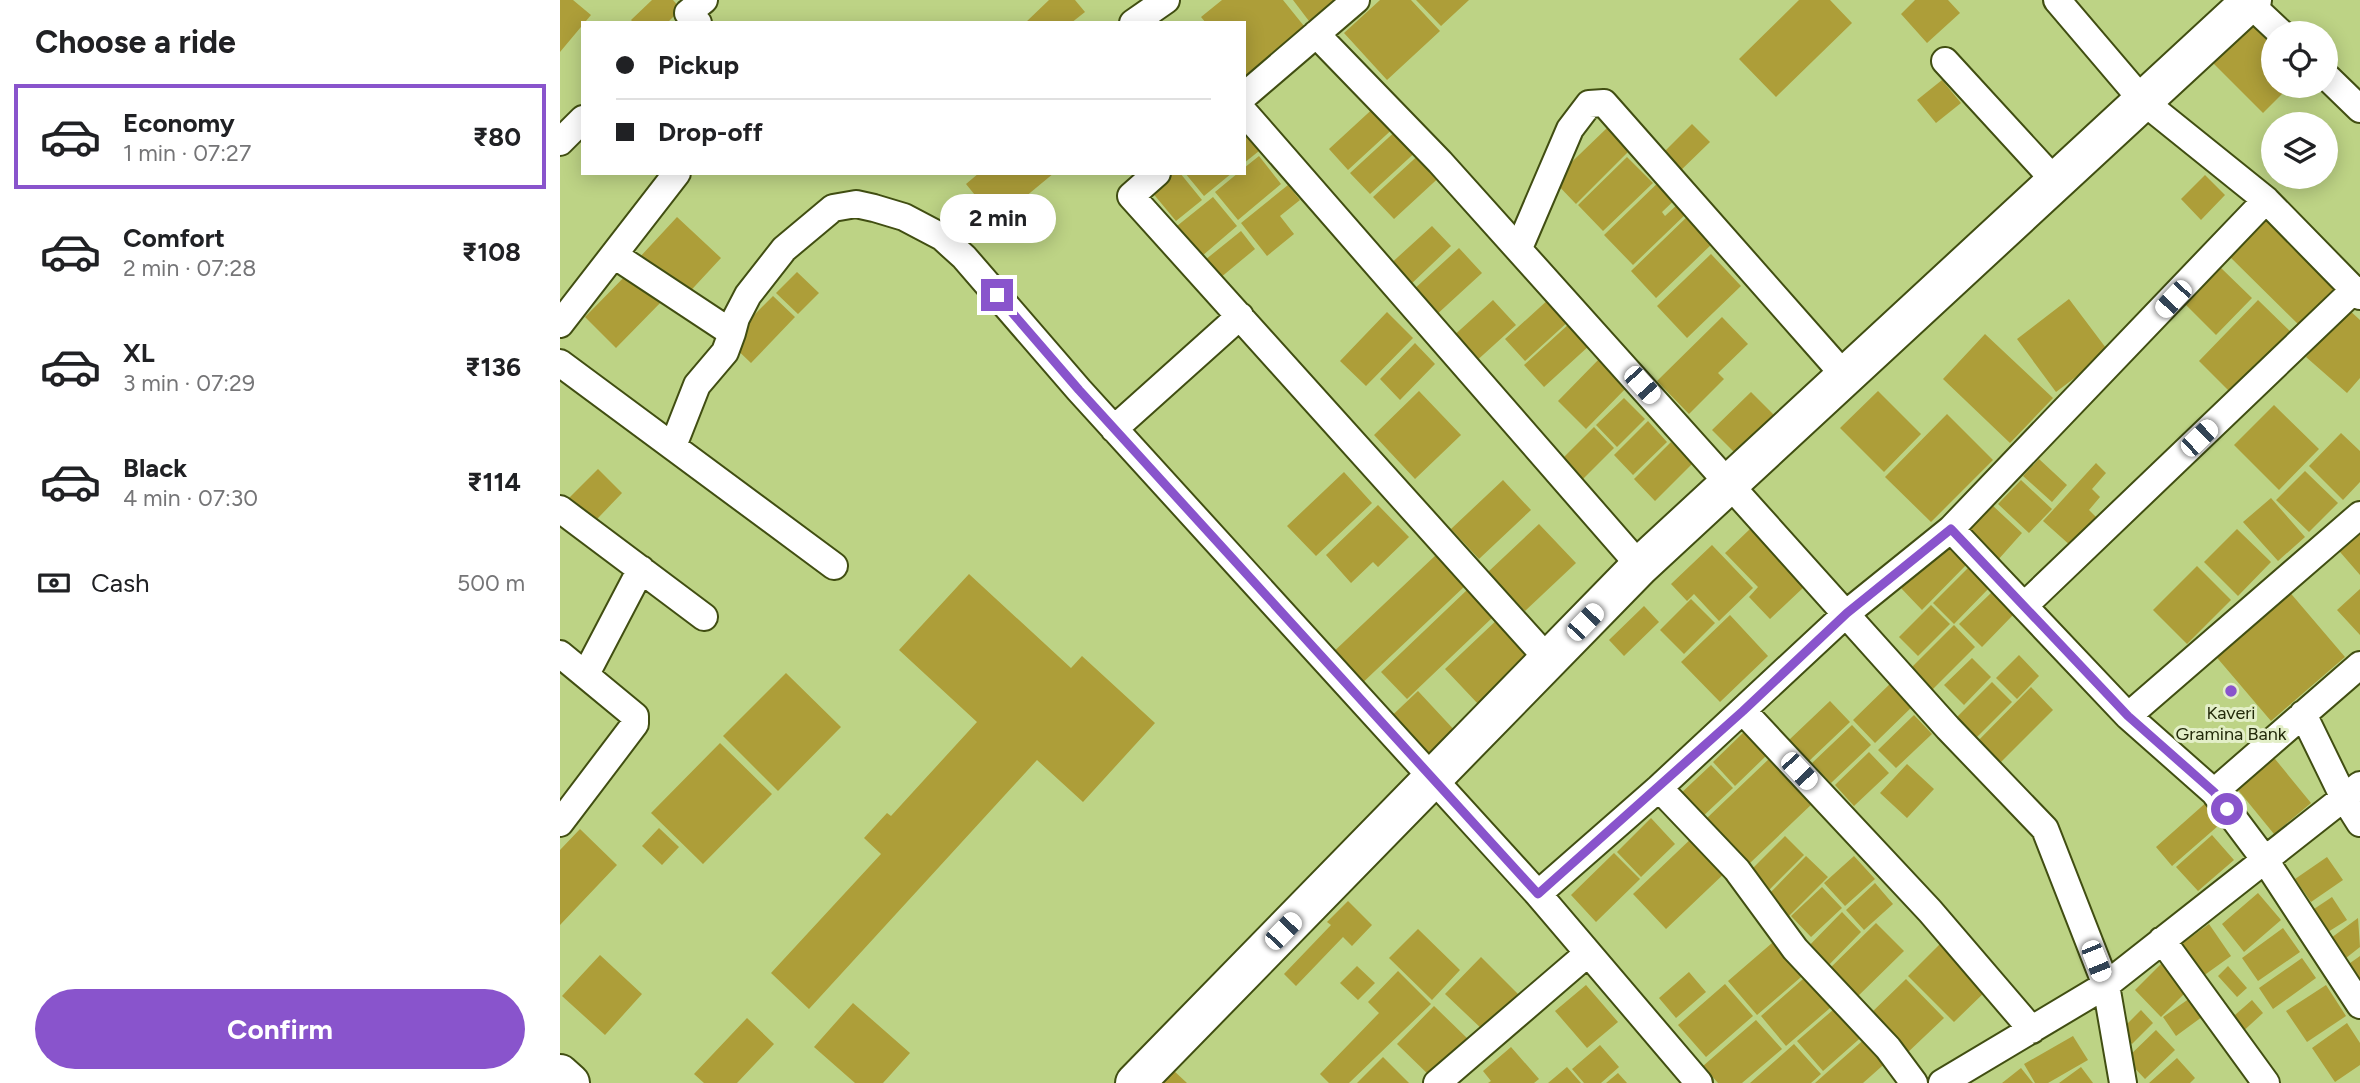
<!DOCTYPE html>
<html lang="en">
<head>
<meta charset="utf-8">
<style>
  :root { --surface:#fff; --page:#f6f6f6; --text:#202124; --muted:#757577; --line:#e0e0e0; --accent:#8954cc }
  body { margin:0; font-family:Figtree,sans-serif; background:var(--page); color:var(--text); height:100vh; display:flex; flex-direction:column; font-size:26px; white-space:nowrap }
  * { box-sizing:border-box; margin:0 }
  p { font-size:23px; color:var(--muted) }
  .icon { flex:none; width:38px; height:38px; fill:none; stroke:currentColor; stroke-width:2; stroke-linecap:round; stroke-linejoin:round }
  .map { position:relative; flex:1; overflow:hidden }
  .drawer { display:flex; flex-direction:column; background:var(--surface); width:560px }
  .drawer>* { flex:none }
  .hud { position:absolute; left:21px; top:21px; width:665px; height:154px; border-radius:0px; box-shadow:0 4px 18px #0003; display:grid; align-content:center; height:154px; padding:0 35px; background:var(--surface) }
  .controls { position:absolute; left:1701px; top:21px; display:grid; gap:14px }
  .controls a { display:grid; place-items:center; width:77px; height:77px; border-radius:50%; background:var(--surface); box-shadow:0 4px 18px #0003; font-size:35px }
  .end { position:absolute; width:32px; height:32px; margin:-16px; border:9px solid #8954cc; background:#fff; box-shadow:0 0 0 4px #fff }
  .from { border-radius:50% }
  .bubble { position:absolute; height:49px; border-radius:24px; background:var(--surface); box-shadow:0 4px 18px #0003; font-size:23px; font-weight:700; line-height:49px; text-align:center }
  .car { position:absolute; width:21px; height:42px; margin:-21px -10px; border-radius:9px; box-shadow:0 0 5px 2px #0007; background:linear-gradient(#fff 24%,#345 0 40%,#fff 0 76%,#345 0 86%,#fff 0) }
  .hud b { display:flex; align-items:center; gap:24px; height:66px; font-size:26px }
  .hud b+b { border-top:2px solid var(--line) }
  .hud i { width:18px; height:18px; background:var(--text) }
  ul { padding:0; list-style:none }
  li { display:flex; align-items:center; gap:21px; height:105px; margin:0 14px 10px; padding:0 21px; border:4px solid transparent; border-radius:0px }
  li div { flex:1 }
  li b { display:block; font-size:26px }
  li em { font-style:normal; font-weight:700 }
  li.on { border-color:var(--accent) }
  li>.icon { width:63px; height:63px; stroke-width:1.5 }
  h2 { padding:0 35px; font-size:32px; line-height:84px }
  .pay { display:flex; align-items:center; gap:18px; height:77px; padding:0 35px; font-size:26px }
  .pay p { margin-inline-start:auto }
  .button { display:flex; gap:14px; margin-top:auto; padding:14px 35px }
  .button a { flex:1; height:80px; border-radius:42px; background:var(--accent); color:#fff; font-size:28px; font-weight:700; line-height:80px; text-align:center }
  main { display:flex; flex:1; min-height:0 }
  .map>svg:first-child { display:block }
  .building { fill:#ad9e39 }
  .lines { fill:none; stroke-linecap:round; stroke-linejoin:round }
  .street-casing { stroke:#414e12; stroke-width:30 }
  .secondary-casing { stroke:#414e12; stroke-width:42 }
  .primary-casing { stroke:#414e12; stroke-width:42 }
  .street { stroke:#fff; stroke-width:26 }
  .secondary { stroke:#fff; stroke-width:38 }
  .primary { stroke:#fff; stroke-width:38 }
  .route { stroke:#8954cc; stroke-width:9 }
  .poi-dot { fill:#8954cc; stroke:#e3efc8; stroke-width:2.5 }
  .labels { text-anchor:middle; stroke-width:6; stroke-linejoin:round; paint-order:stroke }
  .poi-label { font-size:18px; fill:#232a0a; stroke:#e3efc8 }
</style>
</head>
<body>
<main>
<section class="drawer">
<h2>Choose a ride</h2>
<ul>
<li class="on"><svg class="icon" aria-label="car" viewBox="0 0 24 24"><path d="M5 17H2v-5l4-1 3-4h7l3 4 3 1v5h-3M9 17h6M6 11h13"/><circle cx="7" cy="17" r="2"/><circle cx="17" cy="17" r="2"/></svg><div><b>Economy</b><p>1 min · 07:27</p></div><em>₹80</em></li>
<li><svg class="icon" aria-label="car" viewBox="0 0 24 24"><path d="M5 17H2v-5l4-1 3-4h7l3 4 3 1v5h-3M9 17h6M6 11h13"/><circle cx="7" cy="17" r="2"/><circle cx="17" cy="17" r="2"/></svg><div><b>Comfort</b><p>2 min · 07:28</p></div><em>₹108</em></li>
<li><svg class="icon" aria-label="car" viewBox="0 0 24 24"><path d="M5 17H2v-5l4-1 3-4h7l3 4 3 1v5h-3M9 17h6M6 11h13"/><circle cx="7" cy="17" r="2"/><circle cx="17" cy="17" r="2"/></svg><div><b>XL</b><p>3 min · 07:29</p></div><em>₹136</em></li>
<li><svg class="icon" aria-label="car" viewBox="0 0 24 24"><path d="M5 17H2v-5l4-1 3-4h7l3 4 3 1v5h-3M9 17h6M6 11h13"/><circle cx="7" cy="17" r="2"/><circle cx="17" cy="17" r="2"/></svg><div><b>Black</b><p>4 min · 07:30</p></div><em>₹114</em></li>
</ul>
<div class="pay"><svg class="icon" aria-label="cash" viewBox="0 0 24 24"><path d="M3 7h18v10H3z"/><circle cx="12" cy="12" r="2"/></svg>Cash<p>500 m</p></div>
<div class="button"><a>Confirm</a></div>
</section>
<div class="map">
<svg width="1800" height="1083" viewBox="0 0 1800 1083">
  <rect width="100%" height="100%" fill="#bdd385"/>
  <path class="building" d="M 0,0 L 13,0 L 31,15 L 0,52 Z
    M 92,0 L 113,0 L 121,9 L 107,23 L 74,23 L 71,20 Z
    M 489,0 L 515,0 L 525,12 L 511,23 L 465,23 Z
    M 662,0 L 723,0 L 748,31 L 689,78 L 684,72 L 684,23 L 646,23 L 641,17 Z
    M 733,0 L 783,0 L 752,25 Z
    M 820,0 L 851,0 L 880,31 L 827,80 L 784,33 Z
    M 856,0 L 909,0 L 881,26 Z
    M 1239,0 L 1270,0 L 1292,23 L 1216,97 L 1179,59 Z
    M 1355,0 L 1388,0 L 1400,13 L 1367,43 L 1341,14 Z
    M 1702,12 L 1713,33 L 1713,86 L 1730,86 L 1703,113 L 1652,62 Z
    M 1382,80 L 1401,103 L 1376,123 L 1357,100 Z
    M 819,103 L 838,124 L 788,170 L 769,149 Z
    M 1132,124 L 1150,142 L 1116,175 L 1099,157 Z
    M 840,127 L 860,148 L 810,194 L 790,173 Z
    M 1047,128 L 1069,151 L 1016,204 L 993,180 Z
    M 684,132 L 699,151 L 684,163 Z
    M 865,149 L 885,172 L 834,219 L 813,197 Z
    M 699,156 L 721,184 L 678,220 L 655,192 L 678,173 L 684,173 L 684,168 Z
    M 1067,157 L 1093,183 L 1043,231 L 1018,205 Z
    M 419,173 L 494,173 L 436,221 L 406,184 Z
    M 601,173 L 620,173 L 642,200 L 616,221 L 586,185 Z
    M 625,173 L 672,173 L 644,196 Z
    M 1106,175 L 1123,192 L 1102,212 L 1105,216 L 1119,203 L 1128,212 L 1073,265 L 1044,235 Z
    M 1645,175 L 1665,195 L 1641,220 L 1621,199 Z
    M 728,185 L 740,200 L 720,216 L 734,234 L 707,256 L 681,223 Z
    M 653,197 L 677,226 L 642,256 L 617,226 Z
    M 1131,213 L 1156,240 L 1096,298 L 1071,271 Z
    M 1705,214 L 1778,286 L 1740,326 L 1666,253 Z
    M 117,217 L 161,258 L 123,299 L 79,258 Z
    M 872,226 L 891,246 L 847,288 L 827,267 Z
    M 681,231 L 695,249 L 660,278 L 645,260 Z
    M 899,248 L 922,273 L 874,317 L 851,292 Z
    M 1151,254 L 1181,286 L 1127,338 L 1097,306 Z
    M 74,267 L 105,298 L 56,348 L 25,317 Z
    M 1661,268 L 1692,298 L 1656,335 L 1625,304 Z
    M 237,272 L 259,293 L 238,314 L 216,293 Z
    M 213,296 L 235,317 L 191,363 L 168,341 Z
    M 990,298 L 1010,320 L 965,361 L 945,339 Z
    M 1509,299 L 1549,352 L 1496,392 L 1457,339 Z
    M 933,300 L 956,325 L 913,364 L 890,339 Z
    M 1698,300 L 1733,334 L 1673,395 L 1639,361 Z
    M 1788,309 L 1800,320 L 1800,378 L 1787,393 L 1746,357 Z
    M 827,312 L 853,338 L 806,386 L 780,361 Z
    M 1162,317 L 1188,344 L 1158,373 L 1164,379 L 1129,414 L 1097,381 Z
    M 1010,323 L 1030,345 L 984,387 L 964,365 Z
    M 1425,334 L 1493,398 L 1450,443 L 1383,379 Z
    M 855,343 L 875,364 L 840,400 L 820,379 Z
    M 1042,356 L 1070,384 L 1026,429 L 998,401 Z
    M 859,391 L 901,435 L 855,479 L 814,435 Z
    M 1318,391 L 1361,434 L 1324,472 L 1280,428 Z
    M 1191,392 L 1223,424 L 1185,463 L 1152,430 Z
    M 1064,398 L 1085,419 L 1057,447 L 1036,425 Z
    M 1714,405 L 1759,449 L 1719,490 L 1674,445 Z
    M 1387,414 L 1433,460 L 1371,522 L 1325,477 Z
    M 1088,421 L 1107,442 L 1073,475 L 1054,455 Z
    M 1034,427 L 1054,448 L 1021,481 L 1001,460 Z
    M 1781,433 L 1800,451 L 1800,482 L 1783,500 L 1749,466 Z
    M 1111,442 L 1132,464 L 1095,501 L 1074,479 Z
    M 1479,459 L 1507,485 L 1492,502 L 1463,476 Z
    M 1536,463 L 1546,473 L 1532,489 L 1540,497 L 1529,510 L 1537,518 L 1511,546 L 1483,521 Z
    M 38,469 L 62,493 L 17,540 L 0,524 L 0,507 Z
    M 1745,471 L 1778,503 L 1749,532 L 1716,500 Z
    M 784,472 L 812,503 L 756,556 L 727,526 Z
    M 943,480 L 971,510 L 919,559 L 891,529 Z
    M 1461,480 L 1492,509 L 1469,533 L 1438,504 Z
    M 1711,498 L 1745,537 L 1718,561 L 1683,522 Z
    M 1431,504 L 1462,533 L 1437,561 L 1405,533 Z
    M 818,505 L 849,537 L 818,567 L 813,562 L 791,583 L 766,555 Z
    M 1800,522 L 1800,575 L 1774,545 Z
    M 979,524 L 1016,563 L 965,611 L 928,572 Z
    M 1190,529 L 1245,586 L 1210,619 L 1189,597 L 1198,587 L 1165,553 Z
    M 1677,529 L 1711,562 L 1678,596 L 1644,562 Z
    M 1386,540 L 1409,562 L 1362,610 L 1340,587 Z
    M 1152,545 L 1193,588 L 1159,621 L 1134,594 L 1127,601 L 1111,584 Z
    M 877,554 L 906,585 L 797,688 L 768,657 Z
    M 1411,565 L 1432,585 L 1394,624 L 1373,603 Z
    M 1637,566 L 1671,600 L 1627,644 L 1593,610 Z
    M 409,574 L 511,668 L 522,656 L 595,723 L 523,802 L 477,760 L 249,1009 L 211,973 L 321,854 L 304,838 L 327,813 L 331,816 L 417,722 L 339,650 Z
    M 1727,589 L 1785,657 L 1711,721 L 1653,653 Z
    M 1800,589 L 1800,635 L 1777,610 Z
    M 907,590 L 933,617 L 847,699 L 821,672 Z
    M 1432,592 L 1454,614 L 1422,647 L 1399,624 Z
    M 1131,599 L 1155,623 L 1124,654 L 1100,630 Z
    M 1371,605 L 1390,624 L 1358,656 L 1339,637 Z
    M 1084,606 L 1099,622 L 1064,656 L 1049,640 Z
    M 1170,615 L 1208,656 L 1160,702 L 1121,662 Z
    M 940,617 L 975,654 L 920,706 L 885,669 Z
    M 1394,625 L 1415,647 L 1371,691 L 1350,669 Z
    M 1459,655 L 1479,676 L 1457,699 L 1436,678 Z
    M 1412,658 L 1431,677 L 1404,705 L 1384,685 Z
    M 226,673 L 281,727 L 218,791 L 163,736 Z
    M 1335,679 L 1357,702 L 1315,743 L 1293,720 Z
    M 1432,682 L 1452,702 L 1410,744 L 1390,724 Z
    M 1471,687 L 1493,710 L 1433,770 L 1411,748 Z
    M 858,691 L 898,734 L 863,768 L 822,725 Z
    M 1270,701 L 1290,722 L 1249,761 L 1229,740 Z
    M 1354,715 L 1372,734 L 1336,768 L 1318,750 Z
    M 1292,725 L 1311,745 L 1271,783 L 1252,763 Z
    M 1185,731 L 1207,755 L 1175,786 L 1153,762 Z
    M 160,743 L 212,794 L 143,864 L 91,813 Z
    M 1309,752 L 1329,773 L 1294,806 L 1275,785 Z
    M 1711,754 L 1751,803 L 1714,834 L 1674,785 Z
    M 1211,757 L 1254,802 L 1190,863 L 1147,818 Z
    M 1347,764 L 1374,789 L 1347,818 L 1320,793 Z
    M 1151,765 L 1173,788 L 1140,819 L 1118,796 Z
    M 1649,800 L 1666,819 L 1612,866 L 1596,847 Z
    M 1091,818 L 1115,844 L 1081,877 L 1057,852 Z
    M 99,828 L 119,847 L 102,865 L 82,846 Z
    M 20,829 L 57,865 L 0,925 L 0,850 Z
    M 1136,834 L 1169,869 L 1106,929 L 1073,894 Z
    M 1652,835 L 1674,860 L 1638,891 L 1616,867 Z
    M 1225,836 L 1244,855 L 1206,893 L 1187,874 Z
    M 1054,853 L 1080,879 L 1036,922 L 1011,895 Z
    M 1246,856 L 1268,877 L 1229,916 L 1208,895 Z
    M 1294,856 L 1315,879 L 1285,906 L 1264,883 Z
    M 1767,857 L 1783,880 L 1751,902 L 1735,879 Z
    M 1315,883 L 1333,904 L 1304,930 L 1286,910 Z
    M 1262,887 L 1282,908 L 1251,937 L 1231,916 Z
    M 1698,893 L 1721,920 L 1684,952 L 1662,924 Z
    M 1772,897 L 1787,920 L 1760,937 L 1745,915 Z
    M 788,901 L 812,925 L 792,946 L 783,937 L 736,986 L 724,974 L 771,925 L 767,922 Z
    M 1282,912 L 1301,932 L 1262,972 L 1242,953 Z
    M 1798,918 L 1800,947 L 1786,958 L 1771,938 Z
    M 1316,923 L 1344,951 L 1293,1001 L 1265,973 Z
    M 1649,924 L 1671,956 L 1639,979 L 1617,947 Z
    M 1723,928 L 1740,952 L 1698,981 L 1682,958 Z
    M 858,929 L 900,970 L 872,1000 L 829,958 Z
    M 1219,937 L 1248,971 L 1197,1015 L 1168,981 Z
    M 1383,941 L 1429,988 L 1394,1022 L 1348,976 Z
    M 40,955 L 82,994 L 45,1035 L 2,996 Z
    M 1800,956 L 1800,989 L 1783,968 Z
    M 921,957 L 959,995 L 924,1031 L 885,994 Z
    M 1742,958 L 1756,978 L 1713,1009 L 1699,988 Z
    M 1603,962 L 1629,989 L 1601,1017 L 1575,990 Z
    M 797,966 L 815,983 L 798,1000 L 780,983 Z
    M 1668,966 L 1687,988 L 1677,997 L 1658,976 Z
    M 838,971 L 871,1004 L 789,1083 L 769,1083 L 760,1074 L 819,1013 L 808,1002 Z
    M 1129,972 L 1146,992 L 1116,1018 L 1099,998 Z
    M 1251,972 L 1277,1002 L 1226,1046 L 1201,1016 Z
    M 1346,979 L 1384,1018 L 1345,1055 L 1308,1016 Z
    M 1165,984 L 1193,1016 L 1146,1057 L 1118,1025 Z
    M 1026,985 L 1058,1022 L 1027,1048 L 995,1011 Z
    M 1766,985 L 1786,1016 L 1747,1042 L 1726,1011 Z
    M 1633,996 L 1646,1014 L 1616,1036 L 1603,1017 Z
    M 1692,1000 L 1703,1013 L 1679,1035 L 1667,1022 Z
    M 293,1003 L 350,1053 L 323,1083 L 295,1083 L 254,1047 Z
    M 1281,1003 L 1306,1033 L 1263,1071 L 1237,1041 Z
    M 874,1006 L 910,1041 L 873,1079 L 837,1044 Z
    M 1581,1010 L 1593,1023 L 1572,1044 L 1560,1031 Z
    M 187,1018 L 214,1044 L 177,1083 L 144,1083 L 134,1074 Z
    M 1196,1020 L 1222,1049 L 1182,1083 L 1158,1083 L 1143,1066 Z
    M 1787,1023 L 1800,1043 L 1800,1065 L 1775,1082 L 1752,1048 Z
    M 1596,1030 L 1615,1050 L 1585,1079 L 1566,1059 Z
    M 1309,1035 L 1330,1059 L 1303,1083 L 1255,1083 Z
    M 1513,1036 L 1528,1060 L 1488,1083 L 1475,1083 L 1464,1064 Z
    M 1234,1044 L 1261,1074 L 1251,1083 L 1190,1083 Z
    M 1040,1045 L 1059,1067 L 1041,1083 L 1024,1083 L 1012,1069 Z
    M 951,1047 L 979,1079 L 974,1083 L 928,1083 L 931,1081 L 923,1071 Z
    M 823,1057 L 849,1083 L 797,1083 Z
    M 1617,1058 L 1635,1078 L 1630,1083 L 1589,1083 Z
    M 1007,1067 L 1021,1083 L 988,1083 Z
    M 1521,1067 L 1533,1083 L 1499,1083 Z
    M 1461,1068 L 1473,1083 L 1442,1083 Z
    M 613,1070 L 627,1083 L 601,1083 Z
    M 1058,1073 L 1067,1083 L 1046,1083 Z"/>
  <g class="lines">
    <defs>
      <path id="street" d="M 1497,0 L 1583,101 L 1706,200 L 1800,296
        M 1689,3 L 1721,33
        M 138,23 L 128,13 L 144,0
        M 573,23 L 606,0
        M 756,34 L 880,162 L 1388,728 L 1485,829 L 1546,985 L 1563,1083
        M 1385,61 L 1496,182
        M 1766,76 L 1800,109
        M 684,96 L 796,0
        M 684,112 L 1080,566
        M 0,142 L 23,119
        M 597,173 L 571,196 L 988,659
        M 959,248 L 1010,129 L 1029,104 L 1044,103 L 1285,376
        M 54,255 L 172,333 L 176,318 L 188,295 L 224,249 L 273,208 L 296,204 L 314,208 L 344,217 L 382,237 L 404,257 L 519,390 L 978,894 L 1139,1083
        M 0,324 L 117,173
        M 0,363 L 274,566
        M 554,429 L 680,316
        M 113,446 L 137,385 L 165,352 L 172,333
        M 0,509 L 144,617
        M 1391,529 L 1568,716 L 1654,792 L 1705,860 L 1800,1005
        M 1464,606 L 1795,289
        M 0,654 L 75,716 L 75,724 L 0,823
        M 26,674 L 81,569
        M 1183,711 L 1370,911 L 1472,1030
        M 1743,714 L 1783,796 L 1800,823
        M 1568,716 L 1800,515
        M 1099,788 L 1177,870 L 1235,949 L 1328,1048 L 1354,1083
        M 1654,792 L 1800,665
        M 978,894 L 1099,788 L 1287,613 L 1391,529 L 1706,200
        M 1602,940 L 1706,1083
        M 877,1083 L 1027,954
        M 1382,1083 L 1546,985 L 1800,785"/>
      <path id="secondary" d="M 575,1083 L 1080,566 L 1692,0"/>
      <path id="primary" d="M 0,1074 L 10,1083"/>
    </defs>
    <use href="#street" class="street-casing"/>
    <use href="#secondary" class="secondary-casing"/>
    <use href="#primary" class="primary-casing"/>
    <use href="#street" class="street"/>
    <use href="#secondary" class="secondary"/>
    <use href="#primary" class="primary"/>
  </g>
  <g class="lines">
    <path class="route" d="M 437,295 L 519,390 L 978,894 L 1183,711 L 1287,613 L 1391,529 L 1568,716 L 1654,792 L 1667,809"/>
  </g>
  <circle class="poi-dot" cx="1671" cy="691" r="7"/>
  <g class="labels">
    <g class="poi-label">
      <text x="1671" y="719">Kaveri<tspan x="1671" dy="21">Gramina Bank</tspan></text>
    </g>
  </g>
</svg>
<div class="controls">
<a><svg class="icon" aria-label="locate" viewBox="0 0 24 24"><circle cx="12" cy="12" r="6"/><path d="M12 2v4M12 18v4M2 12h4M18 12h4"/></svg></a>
<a><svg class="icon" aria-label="layers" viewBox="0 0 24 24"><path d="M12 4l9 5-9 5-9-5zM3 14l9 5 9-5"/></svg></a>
</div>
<i class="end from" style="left:1667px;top:809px"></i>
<i class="end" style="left:437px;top:295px"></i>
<div class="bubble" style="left:380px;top:194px;width:116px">2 min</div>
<i class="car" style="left:1613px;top:299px;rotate:223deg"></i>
<i class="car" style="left:1082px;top:385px;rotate:138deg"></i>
<i class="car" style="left:1639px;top:438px;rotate:46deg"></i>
<i class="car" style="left:1025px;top:622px;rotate:44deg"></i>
<i class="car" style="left:1239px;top:771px;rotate:137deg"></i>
<i class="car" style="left:723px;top:931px;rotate:44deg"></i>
<i class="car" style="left:1536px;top:961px;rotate:158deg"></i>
<div class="hud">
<b><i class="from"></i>Pickup</b>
<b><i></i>Drop-off</b>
</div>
</div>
</main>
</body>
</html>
